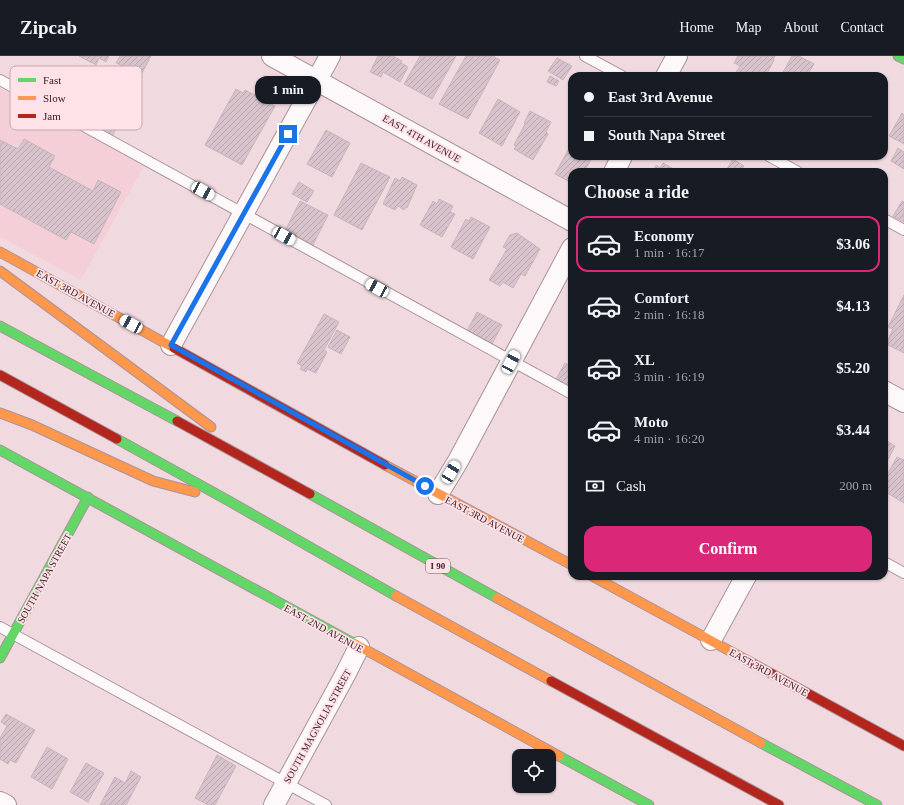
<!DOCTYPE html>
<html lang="en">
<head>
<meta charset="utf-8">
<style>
  :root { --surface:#171b24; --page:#20242c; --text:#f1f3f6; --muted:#9ea1a6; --line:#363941; --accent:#db2777 }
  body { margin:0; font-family:"Times New Roman",serif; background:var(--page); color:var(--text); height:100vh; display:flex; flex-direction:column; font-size:15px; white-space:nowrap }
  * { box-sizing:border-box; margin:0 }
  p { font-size:13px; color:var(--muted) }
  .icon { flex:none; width:22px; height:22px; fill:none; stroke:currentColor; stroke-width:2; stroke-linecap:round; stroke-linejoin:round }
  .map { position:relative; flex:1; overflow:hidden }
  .side { position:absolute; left:568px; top:112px; width:320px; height:412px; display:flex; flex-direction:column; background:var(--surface); border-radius:12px; box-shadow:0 1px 3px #0004 }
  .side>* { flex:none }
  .banner { position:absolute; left:568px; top:16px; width:320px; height:88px; border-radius:12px; box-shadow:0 1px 3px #0004; display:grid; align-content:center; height:88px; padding:0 16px; background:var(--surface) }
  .fabs { position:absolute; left:512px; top:693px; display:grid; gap:8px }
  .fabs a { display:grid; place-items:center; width:44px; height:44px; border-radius:8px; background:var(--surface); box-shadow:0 1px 3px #0004; font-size:20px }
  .end { position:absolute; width:18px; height:18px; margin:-9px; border:5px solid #1a73e8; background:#fff; box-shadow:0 0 0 2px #fff }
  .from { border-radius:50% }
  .bubble { position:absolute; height:28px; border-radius:12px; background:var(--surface); box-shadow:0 1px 3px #0004; font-size:13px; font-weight:700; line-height:28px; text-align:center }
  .car { position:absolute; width:12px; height:24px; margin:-12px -6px; border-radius:5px; box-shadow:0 0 3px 1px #0007; background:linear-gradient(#fff 24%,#345 0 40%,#fff 0 76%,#345 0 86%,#fff 0) }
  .banner b { display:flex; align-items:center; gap:14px; height:38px; font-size:15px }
  .banner b+b { border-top:1px solid var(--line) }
  .banner i { width:10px; height:10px; background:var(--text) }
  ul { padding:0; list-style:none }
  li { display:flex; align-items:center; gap:12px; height:56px; margin:0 8px 6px; padding:0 8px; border:2px solid transparent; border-radius:12px }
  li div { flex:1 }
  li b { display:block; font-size:15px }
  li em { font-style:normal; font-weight:700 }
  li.on { border-color:var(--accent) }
  li>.icon { width:36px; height:36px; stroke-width:1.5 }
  h2 { padding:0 16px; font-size:18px; line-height:48px }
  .pay { display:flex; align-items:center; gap:10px; height:44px; padding:0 16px; font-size:15px }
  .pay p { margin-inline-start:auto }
  .primary-button { display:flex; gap:8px; margin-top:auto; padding:8px 16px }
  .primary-button a { flex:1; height:46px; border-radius:12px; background:var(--accent); color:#fff; font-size:16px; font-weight:700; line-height:46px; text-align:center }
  header { display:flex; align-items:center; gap:24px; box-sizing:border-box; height:56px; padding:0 20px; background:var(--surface); border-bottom:1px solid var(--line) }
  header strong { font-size:19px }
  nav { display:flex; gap:22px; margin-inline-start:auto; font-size:14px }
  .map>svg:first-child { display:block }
  .built { fill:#f4cfd7 }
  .building { fill:url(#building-hatch); stroke:#c9b5bd }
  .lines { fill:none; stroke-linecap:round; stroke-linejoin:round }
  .lane-casing { stroke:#a99399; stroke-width:12 }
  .street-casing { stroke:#a99399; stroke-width:22 }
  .fast-casing { stroke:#a99399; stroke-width:11 }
  .slow-casing { stroke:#a99399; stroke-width:11 }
  .jam-casing { stroke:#a99399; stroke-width:11 }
  .lane { stroke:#fdf9fa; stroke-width:10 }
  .street { stroke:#fdf9fa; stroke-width:20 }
  .fast { stroke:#63d668; stroke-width:9 }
  .slow { stroke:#ff974d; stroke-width:9 }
  .jam { stroke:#b3261e; stroke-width:9 }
  .route { stroke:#1a73e8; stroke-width:5 }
  .labels { text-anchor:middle; stroke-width:3.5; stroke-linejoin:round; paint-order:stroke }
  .shield { fill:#ffe2e8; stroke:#765a61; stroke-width:1 }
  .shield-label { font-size:9px; font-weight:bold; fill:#3b2027 }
  .street-label { font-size:10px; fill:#3b2027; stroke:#ffe2e8 }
  .key { fill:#ffe2e8; stroke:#c4a8ae; stroke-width:1 }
  .key-label { font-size:11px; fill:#3b2027 }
</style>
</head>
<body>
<header>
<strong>Zipcab</strong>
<nav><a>Home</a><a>Map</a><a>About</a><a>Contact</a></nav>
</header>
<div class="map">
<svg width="904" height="749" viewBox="0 0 904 749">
  <defs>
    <pattern id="building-hatch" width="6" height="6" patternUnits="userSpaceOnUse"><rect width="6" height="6" fill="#d8c2cb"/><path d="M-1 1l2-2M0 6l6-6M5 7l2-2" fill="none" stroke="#baa6ae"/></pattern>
  </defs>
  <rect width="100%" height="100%" fill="#f1dadf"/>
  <path class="built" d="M 0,32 L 144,110 L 81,224 L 0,181 Z"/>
  <path class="building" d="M 79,0 L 109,0 L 106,6 L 99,2 L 96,9 Z
    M 120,0 L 151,0 L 142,17 L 135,14 L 131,23 L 118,16 L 121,9 L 116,7 Z
    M 378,0 L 393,0 L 402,5 L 401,7 L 408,11 L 400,26 L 383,16 L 381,21 L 370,16 Z
    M 420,0 L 456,0 L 432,43 L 404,28 Z
    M 466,0 L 495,0 L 494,1 L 500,4 L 468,63 L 439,48 Z
    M 738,0 L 775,0 L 773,4 L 774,4 L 766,19 L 734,20 L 740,10 L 734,7 Z
    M 792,0 L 799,0 L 814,8 L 807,20 L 781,20 Z
    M 557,2 L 572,10 L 563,24 L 548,15 Z
    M 550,20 L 559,25 L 556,30 L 547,26 Z
    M 236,33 L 243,37 L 245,34 L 275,50 L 242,109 L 205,89 Z
    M 498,43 L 520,56 L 502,90 L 479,77 Z
    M 96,54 L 109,61 L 106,68 L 116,73 L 111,82 L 88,70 Z
    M 530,55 L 551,66 L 546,76 L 548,78 L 533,104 L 514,93 L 516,90 L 514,89 L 525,68 L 524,67 Z
    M 902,57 L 904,59 L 904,88 L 889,80 Z
    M 326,74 L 350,87 L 332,121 L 307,108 Z
    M 24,83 L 55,100 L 49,111 L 93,135 L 98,124 L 121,136 L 94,188 L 71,176 L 66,184 L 0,148 L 0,84 L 18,93 Z
    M 572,87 L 572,100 L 593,100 L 584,116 L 572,116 L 572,127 L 555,118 Z
    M 898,92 L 904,96 L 904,113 L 891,105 Z
    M 733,103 L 744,110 L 740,116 L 725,116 Z
    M 361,107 L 390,121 L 362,174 L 334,159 Z
    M 663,107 L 679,116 L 653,116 L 656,109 L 660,112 Z
    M 402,121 L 417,129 L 407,152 L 406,151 L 404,154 L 398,150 L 395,154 L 383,148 L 395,122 L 400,125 Z
    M 299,126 L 314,135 L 307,146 L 292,138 Z
    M 439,143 L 453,150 L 450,156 L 455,158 L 442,181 L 420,169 L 433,145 L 437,148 Z
    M 300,145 L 328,159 L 313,189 L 285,175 Z
    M 902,145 L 904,146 L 904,166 L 893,160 Z
    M 471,161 L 490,171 L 473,203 L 451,191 L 466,163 L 469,165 Z
    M 517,177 L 540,193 L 525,220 L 521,218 L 513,232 L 503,226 L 500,230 L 489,224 L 507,193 L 503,191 L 510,179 Z
    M 904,239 L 904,297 L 886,288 L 893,273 L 888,271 Z
    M 477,256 L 502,269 L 491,290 L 466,277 Z
    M 324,258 L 339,266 L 324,294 L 327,296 L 316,317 L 307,313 L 306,316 L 300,313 L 302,310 L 297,307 Z
    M 337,274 L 350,281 L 341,298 L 328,291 Z
    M 565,307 L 572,311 L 572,332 L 556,323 Z
    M 884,383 L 895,390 L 884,411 Z
    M 897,401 L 904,404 L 904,447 L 884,435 L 884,424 Z
    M 6,658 L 35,674 L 16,707 L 10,704 L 8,708 L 0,703 L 0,682 L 7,670 L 1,666 Z
    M 47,691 L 68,703 L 52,733 L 31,721 Z
    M 217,699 L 236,710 L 215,749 L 208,749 L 195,742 Z
    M 86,707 L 104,717 L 88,746 L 70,736 Z
    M 131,715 L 141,721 L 126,749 L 100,749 L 115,721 L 125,727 Z"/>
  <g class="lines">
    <defs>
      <path id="lane" d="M 585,0 L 622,20
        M 0,24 L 572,338
        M 769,100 L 798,116
        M 884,163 L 904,174
        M 884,506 L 904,517
        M 0,571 L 326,749"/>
      <path id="street" d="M 272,0 L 572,165
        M 666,20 L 677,0
        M 614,116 L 622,100
        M 171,289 L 330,0
        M 884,335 L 904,346
        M 438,438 L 458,405 L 572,192
        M 711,584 L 746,520
        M 0,746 L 6,749
        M 274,749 L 345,619 L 359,591"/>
      <path id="fast" d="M 898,0 L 904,3
        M 0,270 L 177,365
        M 117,383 L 229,445 L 396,540
        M 0,394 L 355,588
        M 310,438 L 497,542
        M 0,602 L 88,441
        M 761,687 L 877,749
        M 559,700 L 649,749"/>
      <path id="slow" d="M 0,196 L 174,292
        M 0,215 L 211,371
        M 0,357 L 32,369 L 153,425 L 195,436
        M 385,409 L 572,509
        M 592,520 L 752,607
        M 396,540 L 551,625
        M 497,542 L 761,687
        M 355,588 L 559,700"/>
      <path id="jam" d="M 174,292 L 385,409
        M 0,319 L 117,383
        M 177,365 L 310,438
        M 752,607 L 904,690
        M 551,625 L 779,749"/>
    </defs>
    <use href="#lane" class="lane-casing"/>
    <use href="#street" class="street-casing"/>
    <use href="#fast" class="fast-casing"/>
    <use href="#slow" class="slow-casing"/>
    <use href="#jam" class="jam-casing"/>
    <use href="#lane" class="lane"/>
    <use href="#street" class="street"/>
    <use href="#fast" class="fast"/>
    <use href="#slow" class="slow"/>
    <use href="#jam" class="jam"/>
  </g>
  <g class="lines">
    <path class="route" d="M 288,78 L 171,289 L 425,430"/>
  </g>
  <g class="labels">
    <rect class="shield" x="426" y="503" width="24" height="14" rx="3"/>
    <g class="shield-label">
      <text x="438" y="513">I 90</text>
    </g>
    <g class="street-label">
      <text transform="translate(422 82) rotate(29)" y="4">EAST 4TH AVENUE</text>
      <text transform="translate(76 237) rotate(29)" y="4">EAST 3RD AVENUE</text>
      <text transform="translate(485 463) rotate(28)" y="4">EAST 3RD AVENUE</text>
      <text transform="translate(44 522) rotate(-61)" y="4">SOUTH NAPA STREET</text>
      <text transform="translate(324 572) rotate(29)" y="4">EAST 2ND AVENUE</text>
      <text transform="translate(769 616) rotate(29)" y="4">EAST 3RD AVENUE</text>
      <text transform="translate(317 670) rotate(-61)" y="4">SOUTH MAGNOLIA STREET</text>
    </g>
  </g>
  <rect x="10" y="10" width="132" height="64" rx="6" class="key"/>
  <rect x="18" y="22" width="18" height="4" fill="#63d668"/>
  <rect x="18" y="40" width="18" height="4" fill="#ff974d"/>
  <rect x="18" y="58" width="18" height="4" fill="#b3261e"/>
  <g class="key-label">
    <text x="43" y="28">Fast</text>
    <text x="43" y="46">Slow</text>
    <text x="43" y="64">Jam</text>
  </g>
</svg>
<div class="fabs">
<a><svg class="icon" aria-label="locate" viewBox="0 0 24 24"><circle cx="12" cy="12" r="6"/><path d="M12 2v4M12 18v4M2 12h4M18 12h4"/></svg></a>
</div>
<i class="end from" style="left:425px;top:430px"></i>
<i class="end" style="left:288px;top:78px"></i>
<div class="bubble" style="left:255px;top:20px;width:66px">1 min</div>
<i class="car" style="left:203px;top:135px;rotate:119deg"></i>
<i class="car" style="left:284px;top:180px;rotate:119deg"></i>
<i class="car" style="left:377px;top:232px;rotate:299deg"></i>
<i class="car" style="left:131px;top:268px;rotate:299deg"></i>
<i class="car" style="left:511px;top:306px;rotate:28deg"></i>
<i class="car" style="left:451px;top:416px;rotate:31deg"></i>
<div class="banner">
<b><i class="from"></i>East 3rd Avenue</b>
<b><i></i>South Napa Street</b>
</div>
<section class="side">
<h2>Choose a ride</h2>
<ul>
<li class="on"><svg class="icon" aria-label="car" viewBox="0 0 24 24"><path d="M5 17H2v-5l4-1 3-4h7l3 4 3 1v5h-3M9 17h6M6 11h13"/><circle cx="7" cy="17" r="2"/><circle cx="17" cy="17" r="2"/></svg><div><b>Economy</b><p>1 min · 16:17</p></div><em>$3.06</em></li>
<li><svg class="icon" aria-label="car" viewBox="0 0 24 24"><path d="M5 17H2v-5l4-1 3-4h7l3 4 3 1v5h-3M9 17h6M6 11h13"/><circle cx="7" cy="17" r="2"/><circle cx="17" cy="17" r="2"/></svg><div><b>Comfort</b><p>2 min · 16:18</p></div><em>$4.13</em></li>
<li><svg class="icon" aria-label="car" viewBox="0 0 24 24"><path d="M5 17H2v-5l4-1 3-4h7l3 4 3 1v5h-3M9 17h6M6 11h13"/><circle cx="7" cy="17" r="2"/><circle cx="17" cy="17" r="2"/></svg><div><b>XL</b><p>3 min · 16:19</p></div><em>$5.20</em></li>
<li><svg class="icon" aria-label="car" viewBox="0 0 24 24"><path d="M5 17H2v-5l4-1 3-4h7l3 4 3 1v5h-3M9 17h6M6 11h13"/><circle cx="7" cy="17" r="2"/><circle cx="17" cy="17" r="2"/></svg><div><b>Moto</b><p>4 min · 16:20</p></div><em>$3.44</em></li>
</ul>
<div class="pay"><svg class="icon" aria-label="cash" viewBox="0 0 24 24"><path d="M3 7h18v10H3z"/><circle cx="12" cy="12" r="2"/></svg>Cash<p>200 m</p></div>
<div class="primary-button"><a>Confirm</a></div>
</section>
</div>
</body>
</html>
